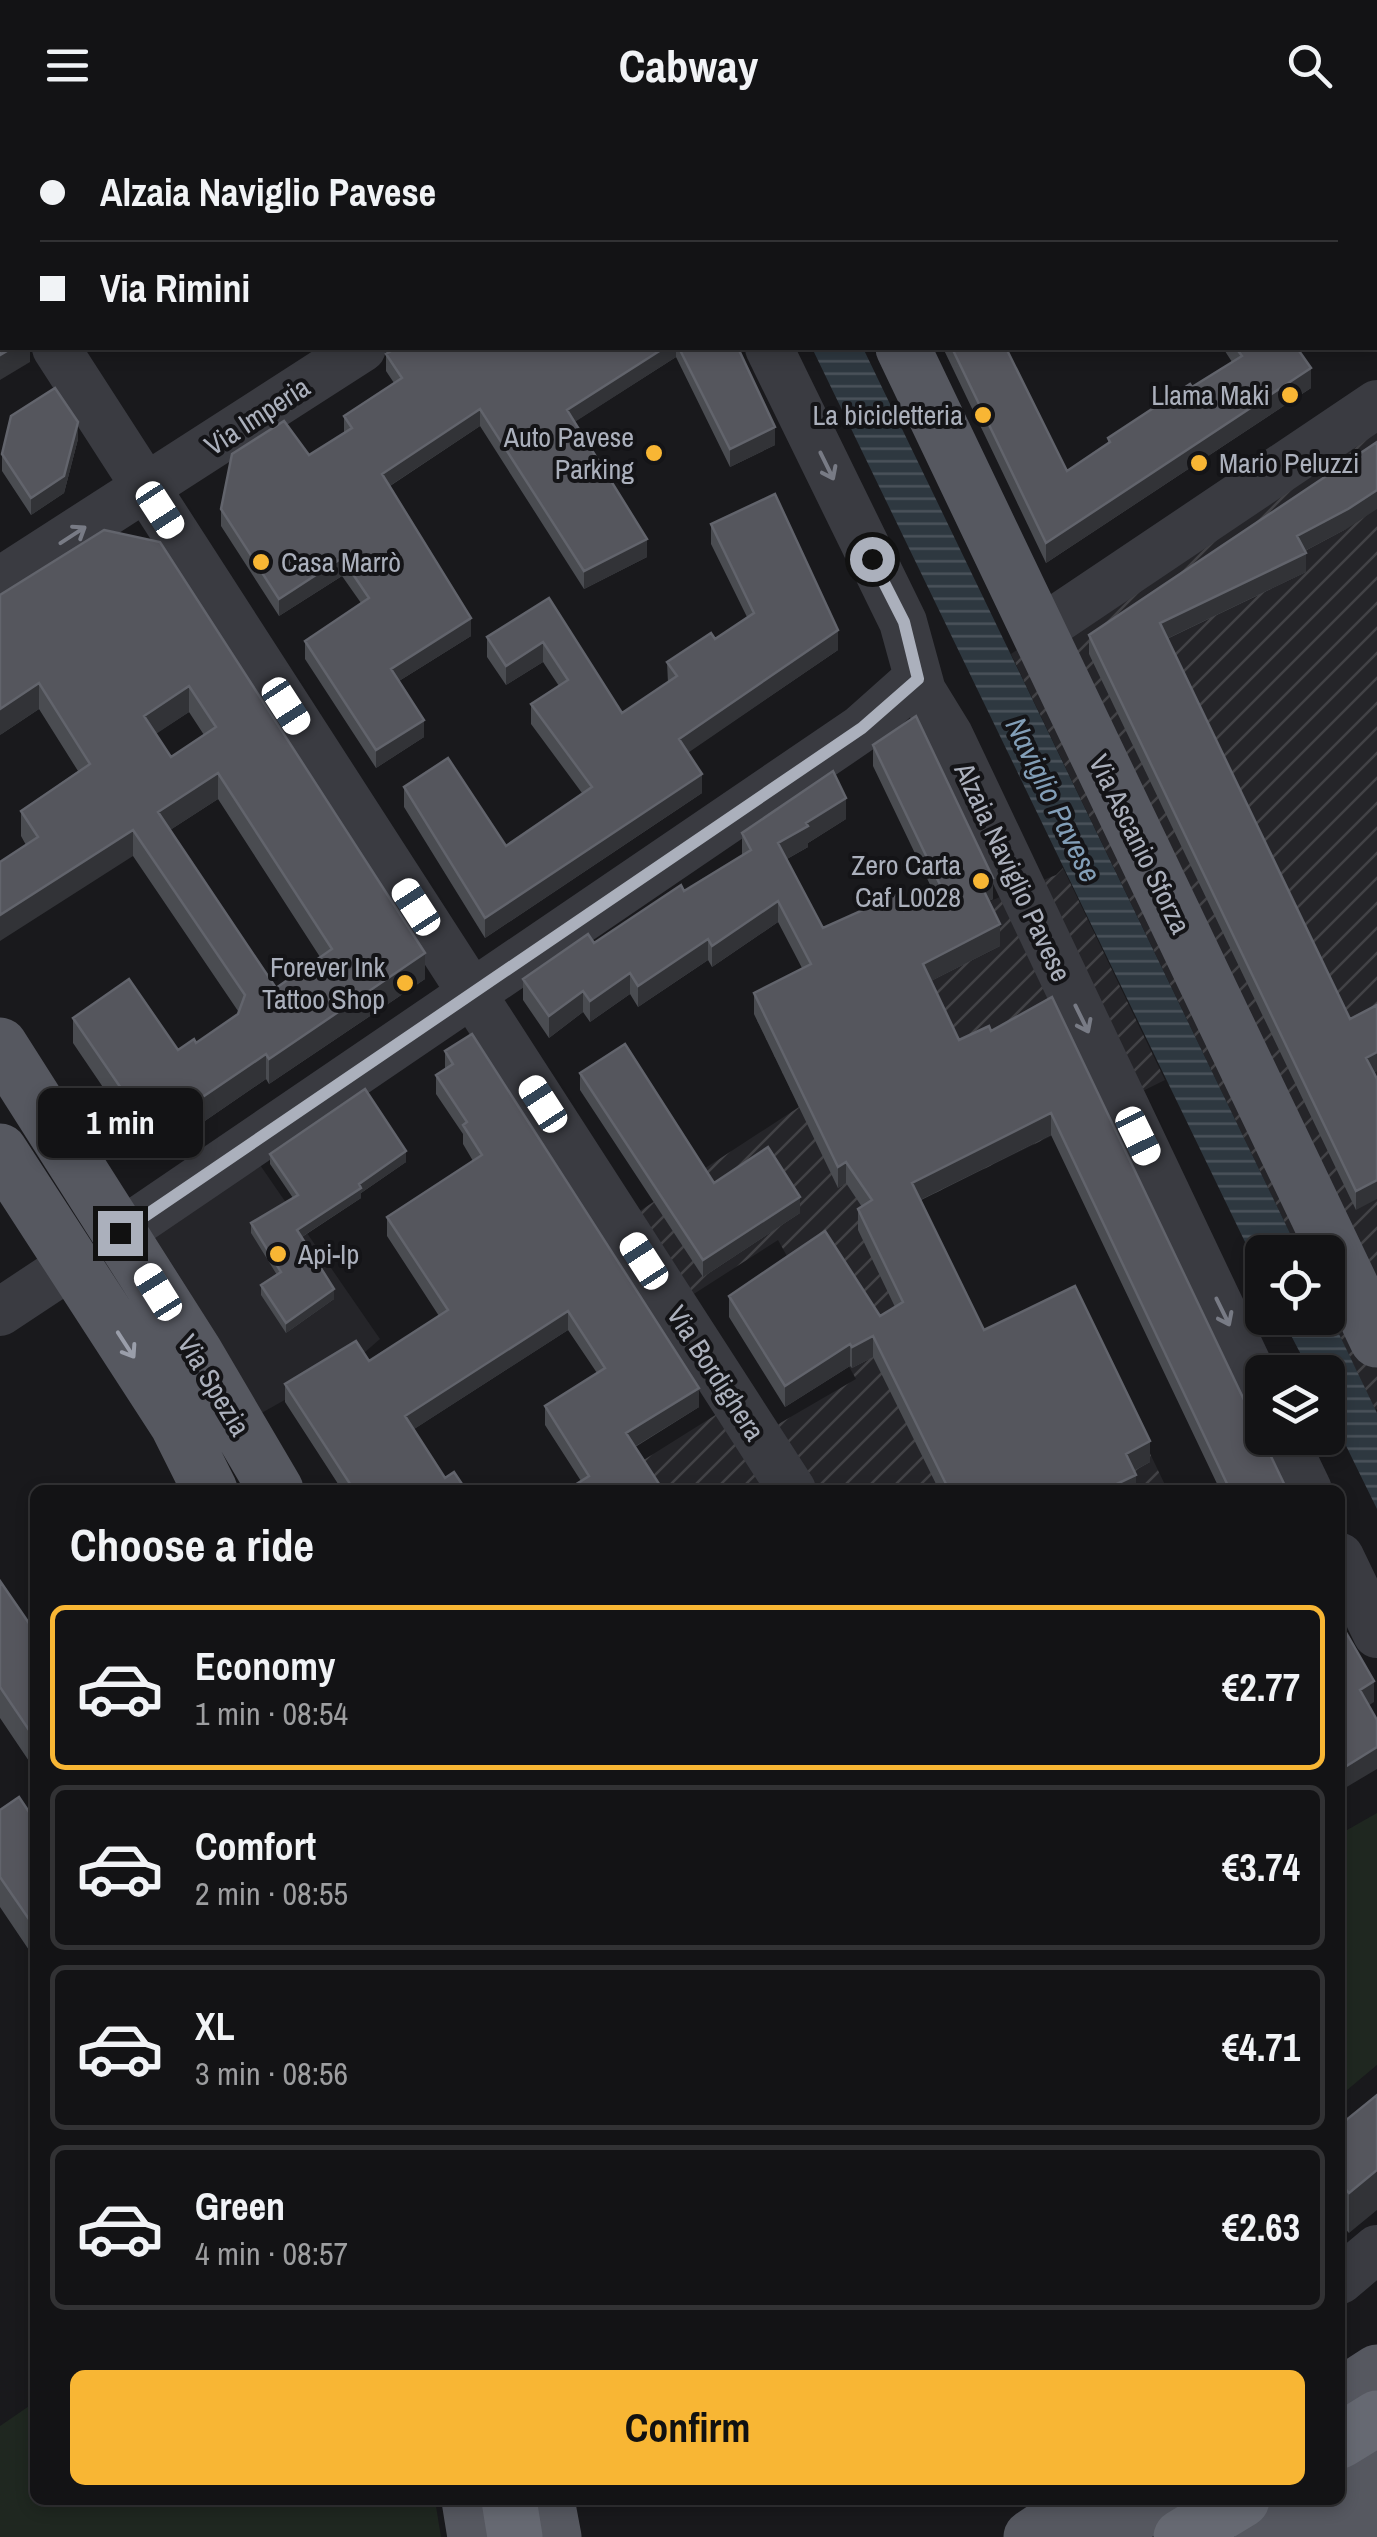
<!DOCTYPE html>
<html lang="en">
<head>
<meta charset="utf-8">
<style>
  :root { --surface:#131315; --page:#1c1c1e; --text:#f1f3f6; --muted:#9d9ea0; --line:#323234; --accent:#f8b634 }
  body { margin:0; font-family:"Archivo Narrow",sans-serif; background:var(--page); color:var(--text); height:100vh; display:flex; flex-direction:column; font-size:38px; white-space:nowrap }
  * { box-sizing:border-box; margin:0 }
  p { font-size:32px; color:var(--muted) }
  .icon { flex:none; width:55px; height:55px; fill:none; stroke:currentColor; stroke-width:2; stroke-linecap:round; stroke-linejoin:round }
  .map { position:relative; flex:1; overflow:hidden }
  .panel { position:absolute; left:30px; top:1355px; width:1315px; height:1020px; display:flex; flex-direction:column; background:var(--surface); border-radius:15px; box-shadow:0 5px 15px #0003,0 0 0 2px var(--line) }
  .panel>* { flex:none }
  .top-card { position:absolute; left:0px; top:0px; width:1378px; height:220px; box-shadow:0 5px 15px #0003,0 0 0 2px var(--line); display:grid; align-content:center; height:220px; padding:0 40px; background:var(--surface) }
  .controls { position:absolute; left:1245px; top:1105px; display:grid; gap:20px }
  .controls a { display:grid; place-items:center; width:100px; height:100px; border-radius:15px; background:var(--surface); box-shadow:0 5px 15px #0003,0 0 0 2px var(--line); font-size:50px }
  .end { position:absolute; width:45px; height:45px; margin:-22px; border:12px solid #abb0bc; background:#111; box-shadow:0 0 0 5px #111 }
  .from { border-radius:50% }
  .bubble { position:absolute; height:70px; border-radius:15px; background:var(--surface); box-shadow:0 5px 15px #0003,0 0 0 2px var(--line); font-size:32px; font-weight:700; line-height:70px; text-align:center }
  .car { position:absolute; width:30px; height:60px; margin:-30px -15px; border-radius:12px; box-shadow:0 0 8px 2px #0007; background:linear-gradient(#fff 24%,#345 0 40%,#fff 0 76%,#345 0 86%,#fff 0) }
  .top-card b { display:flex; align-items:center; gap:35px; height:95px; font-size:38px }
  .top-card b+b { border-top:2px solid var(--line) }
  .top-card i { width:25px; height:25px; background:var(--text) }
  ul { padding:0; list-style:none }
  li { display:flex; align-items:center; gap:30px; height:165px; margin:0 20px 15px; padding:0 20px; border:5px solid var(--line); border-radius:15px }
  li div { flex:1 }
  li b { display:block; font-size:38px }
  li em { font-style:normal; font-weight:700 }
  li.selected { border-color:var(--accent) }
  li>.icon { width:90px; height:90px; stroke-width:1.5 }
  h2 { padding:0 40px; font-size:45px; line-height:120px }
  .primary-button { display:flex; gap:20px; margin-top:auto; padding:20px 40px }
  .primary-button a { flex:1; height:115px; border-radius:15px; background:var(--accent); color:#111; font-size:40px; font-weight:700; line-height:115px; text-align:center }
  header { display:flex; justify-content:space-between; align-items:center; height:130px; padding:0 40px; background:var(--surface); font-size:45px; font-weight:700 }
  .map>svg:first-child { display:block }
  .built { fill:#252529 }
  .industrial { fill:url(#industrial-furrows) }
  .green { fill:#1f2720 }
  .water { fill:url(#water-rules) }
  .lines { fill:none; stroke-linecap:round; stroke-linejoin:round }
  .minor { stroke:#3a3b41; stroke-width:48 }
  .major { stroke:#565860; stroke-width:55 }
  .highway { stroke:#666972; stroke-width:55 }
  .wall { fill:#4a4c51; fill-rule:evenodd }
  .shaded-wall { fill:#323337 }
  .building { fill:#55565d; stroke:#62646c; stroke-width:2.5; fill-rule:evenodd }
  .oneway { stroke:#787b85 }
  .oneway2 { stroke:#9a9eaa }
  .route { stroke:#abb0bc; stroke-width:12 }
  .poi-dot { fill:#f8b634; stroke:#141417; stroke-width:4 }
  .labels { text-anchor:middle; stroke-width:8; stroke-linejoin:round; paint-order:stroke }
  .poi-label { font-size:28px; fill:#abb0bc; stroke:#141417; text-anchor:end }
  .street-label { font-size:28px; fill:#abb0bc; stroke:#141417 }
  .water-label { font-size:30px; font-style:italic; fill:#829eb7; stroke:#141417 }
</style>
</head>
<body>
<header><svg class="icon" aria-label="menu" viewBox="0 0 24 24"><path d="M4 6h16M4 12h16M4 18h16"/></svg>Cabway<svg class="icon" aria-label="search" viewBox="0 0 24 24"><circle cx="10" cy="10" r="6"/><path d="M15 15l6 6"/></svg></header>
<div class="map">
<svg width="1377" height="2407" viewBox="0 0 1377 2407">
  <defs>
    <pattern id="industrial-furrows" width="10" height="10" patternUnits="userSpaceOnUse" patternTransform="scale(2.5)"><rect width="10" height="10" fill="#252529"/><path d="M-1 1l2-2M0 10L10 0M9 11l2-2" fill="none" stroke="#424246"/></pattern>
    <pattern id="water-rules" width="6" height="5" patternUnits="userSpaceOnUse" patternTransform="scale(2.5)"><rect width="6" height="5" fill="#2e3840"/><path d="M0 2.5h6" fill="none" stroke="#4a525a"/></pattern>
  </defs>
  <rect width="100%" height="100%" fill="#19191c"/>
  <path class="built" d="M 249,1019 L 380,1209 L 356,1230 L 251,1289 L 138,1097 Z"/>
  <path class="industrial" d="M 1377,279 L 1377,1279 L 1375,1280 L 1328,1181 L 1328,1122 L 1299,1122 L 1011,524 Z
    M 1063,738 L 1165,950 L 913,1074 L 983,1221 L 1079,1175 L 1166,1357 L 1158,1360 L 596,1360 L 752,1262 L 775,1296 L 856,1249 L 778,1110 L 689,1167 L 635,1084 L 799,977 L 754,884 L 980,775 L 1056,745 Z"/>
  <path class="green" d="M 1377,1683 L 1377,1935 L 1340,1966 L 1340,1704 Z
    M 35,2272 L 35,2370 L 435,2370 L 441,2407 L 0,2407 L 0,2296 Z"/>
  <path class="water" d="M 812,218 L 863,218 L 1299,1122 L 1262,1122 L 1262,1147 Z
    M 1328,1181 L 1377,1283 L 1377,1379 L 1328,1279 L 1328,1242 L 1310,1242 L 1282,1188 L 1328,1188 Z"/>
  <g class="lines">
    <path class="minor" d="M 652,0 L 653,2
      M 0,129 L 2,133
      M 56,218 L 792,1360
      M 769,218 L 903,492 L 922,561 L 949,605 L 1262,1265
      M 0,451 L 362,218
      M 1039,501 L 1377,274
      M 120,1103 L 862,598 L 917,549
      M 0,1182 L 74,1133
      M 1283,1308 L 1308,1360
      M 1340,1427 L 1377,1504
      M 1340,2150 L 1377,2119"/>
    <path class="major" d="M 798,0 L 799,2
      M 903,218 L 1377,1210
      M 0,915 L 195,1222 L 276,1360
      M 0,1021 L 177,1294 L 210,1360
      M 1340,2266 L 1377,2242
      M 1340,2361 L 1377,2339
      M 469,2370 L 475,2407
      M 547,2370 L 554,2407
      M 1031,2407 L 1086,2370
      M 1097,2407 L 1161,2370
      M 1262,2407 L 1325,2370
      M 1338,2407 L 1377,2383"/>
    <path class="highway" d="M 1340,2311 L 1377,2288
      M 509,2370 L 515,2407
      M 1181,2407 L 1242,2370"/>
  </g>
  <path class="wall" d="M 28,0 L 157,0 L 156,2 L 28,2 Z
    M 396,218 L 738,218 L 775,315 L 730,337 L 676,227 L 574,292 L 647,427 L 584,459 L 480,296 L 390,356 L 471,506 L 399,551 L 424,607 L 376,638 L 305,529 L 305,511 L 361,473 L 342,446 L 279,486 L 221,396 L 221,379 L 344,303 L 344,286 L 394,253 L 386,241 L 386,224 Z
    M 943,218 L 1006,218 L 1067,341 L 1108,314 L 1108,308 L 1232,232 L 1223,218 L 1297,218 L 1311,258 L 1046,433 Z
    M 78,309 L 64,363 L 31,385 L 2,341 L 2,324 Z
    M 711,394 L 838,520 L 688,622 L 702,663 L 485,808 L 404,677 L 404,657 L 506,716 L 582,663 L 531,594 L 531,574 L 559,556 L 543,532 L 506,555 L 487,527 L 487,507 L 549,468 L 622,583 L 668,553 L 667,532 L 715,509 L 747,487 L 711,414 Z
    M 1348,398 L 1305,421 L 1306,442 L 1167,509 L 1350,889 L 1377,875 L 1377,941 L 1374,942 L 1356,1080 L 1089,524 L 1089,505 Z
    M 104,400 L 425,849 L 269,954 L 266,949 L 151,1028 L 73,913 L 73,888 L 178,920 L 196,913 L 238,884 L 238,881 L 133,726 L 26,715 L 21,706 L 21,681 L 78,641 L 39,579 L 0,605 ZM 189,582 L 204,605 L 171,627 L 155,604 ZM 218,669 L 320,827 L 276,858 L 170,700 Z
    M 873,615 L 993,769 L 989,771 L 1000,816 L 931,851 L 959,910 L 991,901 L 1052,867 L 1287,1360 L 1220,1360 L 1051,1005 L 921,1070 L 984,1200 L 1150,1332 L 1134,1341 L 1136,1360 L 939,1360 L 873,1227 L 852,1238 L 850,1236 L 785,1277 L 729,1187 L 729,1166 L 880,1186 L 895,1177 L 858,1100 L 858,1079 L 862,1077 L 846,1053 L 838,1058 L 754,884 L 754,863 L 802,838 L 778,792 L 712,837 L 708,830 L 638,877 L 630,864 L 590,892 L 583,882 L 549,908 L 523,870 L 523,849 L 594,813 L 684,761 L 742,726 L 742,703 L 846,689 L 808,713 L 808,717 L 787,729 L 823,798 L 904,780 L 935,765 L 873,636 Z
    M 445,921 L 699,1277 L 581,1351 L 545,1295 L 545,1276 L 597,1243 L 568,1200 L 414,1299 L 445,1348 L 466,1360 L 342,1360 L 285,1272 L 285,1254 L 369,1231 L 439,1186 L 387,1106 L 387,1087 L 473,1031 L 463,1014 L 463,1004 L 436,964 L 436,945 L 445,939 Z
    M 580,943 L 714,1053 L 800,1083 L 703,1147 L 580,960 Z
    M 270,1024 L 406,1032 L 361,1063 L 361,1068 L 302,1107 L 334,1169 L 286,1203 L 261,1165 L 261,1155 L 277,1145 L 251,1103 L 251,1093 L 293,1068 L 270,1034 Z
    M 0,1451 L 35,1502 L 35,1640 L 0,1588 Z
    M 0,1680 L 35,1691 L 35,1829 L 0,1777 Z
    M 1377,1965 L 1349,2103 L 1340,2093 L 1340,1995 Z"/>
  <path class="shaded-wall" d="M 539,0 L 573,0 L 569,2 L 535,2 Z
    M 1377,71 L 1377,90 L 1375,91 L 1375,72 Z
    M 1377,195 L 1377,214 L 1375,215 L 1375,196 Z
    M 12,218 L 30,218 L 30,232 L 0,250 L 0,225 Z
    M 664,218 L 676,218 L 676,227 L 567,297 L 567,280 Z
    M 1311,238 L 1311,258 L 1046,433 L 1046,413 Z
    M 480,279 L 480,296 L 382,361 L 382,344 Z
    M 78,292 L 78,309 L 64,363 L 31,385 L 31,368 Z
    M 775,297 L 775,315 L 730,337 L 730,319 Z
    M 1377,360 L 1377,379 L 1348,398 L 1297,425 L 1297,406 Z
    M 647,409 L 647,427 L 584,459 L 584,441 Z
    M 1306,423 L 1306,442 L 1160,512 L 1160,493 Z
    M 342,428 L 342,446 L 279,486 L 279,469 Z
    M 471,488 L 471,506 L 391,556 L 391,539 Z
    M 838,500 L 838,520 L 679,629 L 679,609 Z
    M 543,512 L 543,532 L 506,555 L 506,536 Z
    M 39,553 L 39,579 L 0,605 L 0,579 Z
    M 189,556 L 189,582 L 144,612 L 144,586 Z
    M 424,590 L 424,607 L 376,638 L 376,620 Z
    M 218,643 L 218,669 L 158,708 L 158,682 Z
    M 702,644 L 702,663 L 485,808 L 485,788 Z
    M 846,668 L 846,689 L 808,713 L 808,717 L 778,734 L 778,713 Z
    M 133,700 L 133,726 L 0,811 L 0,785 Z
    M 993,748 L 993,769 L 980,775 L 980,753 Z
    M 778,771 L 778,792 L 712,837 L 712,816 Z
    M 1000,794 L 1000,816 L 923,855 L 923,834 Z
    M 708,809 L 708,830 L 638,877 L 638,856 Z
    M 425,823 L 425,849 L 269,954 L 269,929 Z
    M 630,843 L 630,864 L 590,892 L 590,871 Z
    M 583,861 L 583,882 L 549,908 L 549,886 Z
    M 1377,922 L 1377,941 L 1366,947 L 1366,928 Z
    M 266,924 L 266,949 L 151,1028 L 151,1002 Z
    M 1051,983 L 1051,1005 L 912,1074 L 912,1053 Z
    M 406,1021 L 406,1032 L 361,1063 L 361,1068 L 297,1110 L 297,1100 Z
    M 846,1032 L 846,1053 L 838,1058 L 838,1037 Z
    M 1377,1050 L 1377,1069 L 1356,1080 L 1356,1061 Z
    M 800,1067 L 800,1083 L 703,1147 L 703,1130 Z
    M 334,1159 L 334,1169 L 286,1203 L 286,1193 Z
    M 568,1181 L 568,1200 L 405,1305 L 405,1286 Z
    M 873,1206 L 873,1227 L 852,1238 L 852,1217 Z
    M 850,1214 L 850,1236 L 785,1277 L 785,1256 Z
    M 699,1258 L 699,1277 L 626,1322 L 626,1303 Z
    M 1150,1311 L 1150,1332 L 1126,1345 L 1126,1324 Z
    M 1136,1345 L 1136,1360 L 1104,1360 Z
    M 1374,1551 L 1374,1572 L 1360,1581 L 1360,1560 Z
    M 1377,1617 L 1377,1639 L 1340,1661 L 1340,1640 Z
    M 1377,2040 L 1377,2080 L 1349,2103 L 1349,2063 Z"/>
  <path class="building" d="M 88,0 L 146,0 L 146,2 L 95,2 Z
    M 413,0 L 466,0 L 463,2 L 409,2 Z
    M 475,0 L 539,0 L 535,2 L 477,2 Z
    M 848,0 L 913,0 L 914,2 L 850,2 Z
    M 954,0 L 1024,0 L 1025,2 L 949,2 Z
    M 1138,0 L 1199,0 L 1201,2 L 1140,2 Z
    M 1310,0 L 1328,0 L 1330,2 L 1307,2 Z
    M 1377,10 L 1377,71 L 1375,72 L 1375,12 Z
    M 1377,141 L 1377,195 L 1375,196 L 1375,142 Z
    M 0,160 L 2,164 L 2,218 L 12,218 L 0,225 Z
    M 396,218 L 664,218 L 567,280 L 647,409 L 584,441 L 480,279 L 382,344 L 471,488 L 391,539 L 424,590 L 376,620 L 305,511 L 369,468 L 342,428 L 279,469 L 221,379 L 232,324 L 284,291 L 309,325 L 352,298 L 344,286 L 402,248 L 386,224 Z
    M 679,218 L 738,218 L 775,297 L 730,319 Z
    M 952,218 L 1006,218 L 1067,341 L 1110,312 L 1108,308 L 1190,254 L 1192,257 L 1242,226 L 1236,218 L 1297,218 L 1311,238 L 1046,413 Z
    M 55,258 L 78,292 L 64,346 L 31,368 L 2,324 L 11,286 Z
    M 1377,312 L 1377,360 L 1348,379 L 1297,406 L 1306,423 L 1160,493 L 1350,889 L 1377,875 L 1377,922 L 1366,928 L 1377,949 L 1377,1050 L 1356,1061 L 1089,505 Z
    M 775,364 L 838,500 L 679,609 L 702,644 L 485,788 L 404,657 L 448,628 L 506,716 L 592,657 L 531,574 L 568,550 L 543,512 L 506,536 L 487,507 L 549,468 L 622,583 L 677,546 L 667,532 L 711,503 L 715,509 L 754,483 L 711,394 Z
    M 104,400 L 160,412 L 425,823 L 269,929 L 266,924 L 151,1002 L 73,888 L 129,849 L 178,920 L 194,909 L 196,913 L 238,884 L 245,865 L 133,700 L 0,785 L 0,732 L 38,707 L 21,681 L 90,634 L 39,553 L 0,579 L 0,465 ZM 189,556 L 216,597 L 171,627 L 144,586 ZM 218,643 L 332,819 L 276,858 L 158,682 Z
    M 916,586 L 993,748 L 980,753 L 1000,794 L 923,834 L 959,910 L 989,896 L 991,901 L 1052,867 L 1287,1360 L 1230,1360 L 1051,983 L 912,1053 L 984,1200 L 1075,1156 L 1150,1311 L 1126,1324 L 1136,1345 L 1104,1360 L 949,1360 L 873,1206 L 852,1217 L 850,1214 L 785,1256 L 729,1166 L 825,1101 L 880,1186 L 903,1172 L 858,1079 L 872,1070 L 846,1032 L 838,1037 L 754,863 L 811,834 L 778,771 L 712,816 L 708,809 L 638,856 L 630,843 L 590,871 L 583,861 L 549,886 L 523,849 L 588,804 L 594,813 L 681,755 L 684,761 L 751,720 L 742,703 L 833,641 L 846,668 L 806,693 L 808,696 L 778,713 L 823,798 L 896,765 L 904,780 L 943,761 L 873,615 Z
    M 472,904 L 699,1258 L 626,1303 L 663,1360 L 567,1360 L 589,1346 L 545,1276 L 605,1238 L 568,1181 L 405,1286 L 445,1348 L 454,1342 L 466,1360 L 354,1360 L 285,1254 L 356,1211 L 369,1231 L 448,1180 L 387,1087 L 482,1025 L 463,995 L 467,992 L 436,945 L 453,934 L 445,921 Z
    M 625,914 L 714,1053 L 768,1017 L 800,1067 L 703,1130 L 580,943 Z
    M 365,959 L 406,1021 L 359,1054 L 361,1058 L 297,1100 L 334,1159 L 286,1193 L 261,1155 L 281,1142 L 251,1093 L 298,1065 L 270,1024 Z
    M 0,1451 L 35,1502 L 35,1609 L 0,1557 Z
    M 1340,1492 L 1374,1551 L 1360,1560 L 1377,1590 L 1377,1617 L 1340,1640 Z
    M 19,1667 L 35,1691 L 35,1798 L 0,1747 L 0,1680 Z
    M 1377,1965 L 1377,2040 L 1349,2063 L 1340,2053 L 1340,1995 Z"/>
  <defs><path id="oneway-shaft" d="M-6 0H5M1.5-3L5.5 0L1.5 3" fill="none" stroke-width="1.6" stroke-linecap="round" stroke-linejoin="round" transform="scale(2.5)"/></defs>
  <g class="oneway">
    <use href="#oneway-shaft" transform="translate(827 336) rotate(64)"/>
    <use href="#oneway-shaft" transform="translate(73 405) rotate(-33)"/>
    <use href="#oneway-shaft" transform="translate(1082 889) rotate(64)"/>
    <use href="#oneway-shaft" transform="translate(1223 1182) rotate(64)"/>
  </g>
  <use class="oneway2" href="#oneway-shaft" transform="translate(126 1215) rotate(57)"/>
  <g class="lines">
    <path class="route" d="M 120,1103 L 862,598 L 918,549 L 904,492 L 872,429"/>
  </g>
  <g class="poi-dot">
    <circle cx="1290" cy="265" r="10"/>
    <circle cx="983" cy="285" r="10"/>
    <circle cx="654" cy="323" r="10"/>
    <circle cx="1199" cy="333" r="10"/>
    <circle cx="261" cy="432" r="10"/>
    <circle cx="981" cy="751" r="10"/>
    <circle cx="405" cy="853" r="10"/>
    <circle cx="278" cy="1124" r="10"/>
  </g>
  <g class="labels">
    <g class="poi-label">
      <text x="1270" y="275">Llama Maki</text>
      <text x="963" y="295">La bicicletteria</text>
      <text x="634" y="317">Auto Pavese<tspan x="634" dy="32">Parking</tspan></text>
      <text x="1219" y="343" text-anchor="start">Mario Peluzzi</text>
      <text x="281" y="442" text-anchor="start">Casa Marrò</text>
      <text x="961" y="745">Zero Carta<tspan x="961" dy="32">Caf L0028</tspan></text>
      <text x="385" y="847">Forever Ink<tspan x="385" dy="32">Tattoo Shop</tspan></text>
      <text x="298" y="1134" text-anchor="start">Api-Ip</text>
    </g>
    <g class="street-label">
      <text transform="translate(257 286) rotate(-33)" y="10">Via Imperia</text>
      <text transform="translate(1140 714) rotate(64)" y="10">Via Ascanio Sforza</text>
      <text transform="translate(1013 742) rotate(65)" y="10">Alzaia Naviglio Pavese</text>
      <text transform="translate(716 1243) rotate(57)" y="10">Via Bordighera</text>
      <text transform="translate(214 1255) rotate(59)" y="10">Via Spezia</text>
    </g>
    <g class="water-label">
      <text transform="translate(1053 670) rotate(64)" y="10">Naviglio Pavese</text>
    </g>
  </g>
</svg>
<div class="controls">
<a><svg class="icon" aria-label="locate" viewBox="0 0 24 24"><circle cx="12" cy="12" r="6"/><path d="M12 2v4M12 18v4M2 12h4M18 12h4"/></svg></a>
<a><svg class="icon" aria-label="layers" viewBox="0 0 24 24"><path d="M12 4l9 5-9 5-9-5zM3 14l9 5 9-5"/></svg></a>
</div>
<i class="end from" style="left:872px;top:429px"></i>
<i class="end" style="left:120px;top:1103px"></i>
<div class="bubble" style="left:38px;top:958px;width:165px">1 min</div>
<i class="car" style="left:160px;top:380px;rotate:147deg"></i>
<i class="car" style="left:286px;top:576px;rotate:147deg"></i>
<i class="car" style="left:416px;top:777px;rotate:327deg"></i>
<i class="car" style="left:543px;top:974px;rotate:327deg"></i>
<i class="car" style="left:1138px;top:1006px;rotate:154deg"></i>
<i class="car" style="left:644px;top:1131px;rotate:327deg"></i>
<i class="car" style="left:158px;top:1162px;rotate:328deg"></i>
<div class="top-card">
<b><i class="from"></i>Alzaia Naviglio Pavese</b>
<b><i></i>Via Rimini</b>
</div>
<section class="panel">
<h2>Choose a ride</h2>
<ul>
<li class="selected"><svg class="icon" aria-label="car" viewBox="0 0 24 24"><path d="M5 17H2v-5l4-1 3-4h7l3 4 3 1v5h-3M9 17h6M6 11h13"/><circle cx="7" cy="17" r="2"/><circle cx="17" cy="17" r="2"/></svg><div><b>Economy</b><p>1 min · 08:54</p></div><em>€2.77</em></li>
<li><svg class="icon" aria-label="car" viewBox="0 0 24 24"><path d="M5 17H2v-5l4-1 3-4h7l3 4 3 1v5h-3M9 17h6M6 11h13"/><circle cx="7" cy="17" r="2"/><circle cx="17" cy="17" r="2"/></svg><div><b>Comfort</b><p>2 min · 08:55</p></div><em>€3.74</em></li>
<li><svg class="icon" aria-label="car" viewBox="0 0 24 24"><path d="M5 17H2v-5l4-1 3-4h7l3 4 3 1v5h-3M9 17h6M6 11h13"/><circle cx="7" cy="17" r="2"/><circle cx="17" cy="17" r="2"/></svg><div><b>XL</b><p>3 min · 08:56</p></div><em>€4.71</em></li>
<li><svg class="icon" aria-label="car" viewBox="0 0 24 24"><path d="M5 17H2v-5l4-1 3-4h7l3 4 3 1v5h-3M9 17h6M6 11h13"/><circle cx="7" cy="17" r="2"/><circle cx="17" cy="17" r="2"/></svg><div><b>Green</b><p>4 min · 08:57</p></div><em>€2.63</em></li>
</ul>
<div class="primary-button"><a>Confirm</a></div>
</section>
</div>
</body>
</html>
